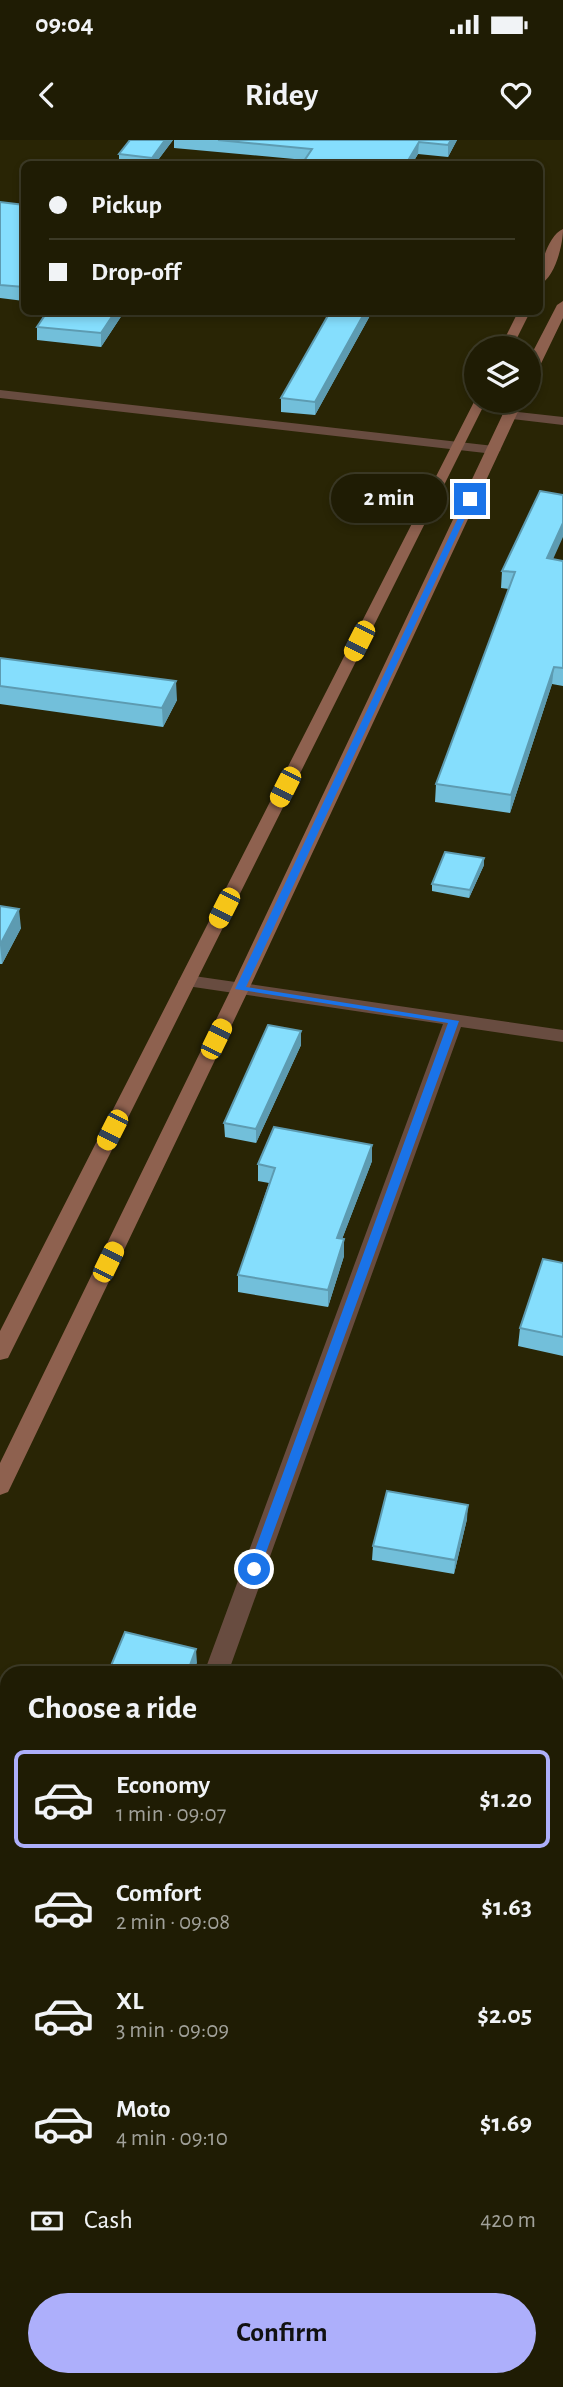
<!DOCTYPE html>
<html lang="en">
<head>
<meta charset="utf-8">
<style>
  :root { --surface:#1f1c04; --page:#2c2913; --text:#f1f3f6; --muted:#a1a19a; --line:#3c3a26; --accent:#adaffb }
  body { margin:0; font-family:"Alegreya Sans",sans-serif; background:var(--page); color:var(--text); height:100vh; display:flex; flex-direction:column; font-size:26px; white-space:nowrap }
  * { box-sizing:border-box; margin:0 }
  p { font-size:23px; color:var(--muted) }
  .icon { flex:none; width:38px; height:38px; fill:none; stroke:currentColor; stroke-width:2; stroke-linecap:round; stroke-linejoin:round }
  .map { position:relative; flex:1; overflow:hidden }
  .sheet { position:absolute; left:0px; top:1526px; width:564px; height:721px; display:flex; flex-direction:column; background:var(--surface); border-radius:21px 21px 0 0; box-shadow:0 4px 10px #0003,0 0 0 2px var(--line) }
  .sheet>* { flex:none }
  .top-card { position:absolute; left:21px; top:21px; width:522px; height:154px; border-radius:10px; box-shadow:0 4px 10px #0003,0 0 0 2px var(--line); display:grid; align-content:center; height:154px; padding:0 28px; background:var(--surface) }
  .controls { position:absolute; left:464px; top:196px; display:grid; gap:14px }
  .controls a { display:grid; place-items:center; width:77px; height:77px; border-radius:50%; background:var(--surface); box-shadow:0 4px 10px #0003,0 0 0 2px var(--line); font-size:35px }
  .end { position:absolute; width:32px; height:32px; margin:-16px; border:9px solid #1a73e8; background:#fff; box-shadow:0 0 0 4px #fff }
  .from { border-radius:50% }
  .bubble { position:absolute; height:49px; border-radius:24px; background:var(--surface); box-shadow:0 4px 10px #0003,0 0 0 2px var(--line); font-size:23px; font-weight:700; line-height:49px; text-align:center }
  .car { position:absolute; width:21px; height:42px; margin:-21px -10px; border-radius:9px; box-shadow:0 0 5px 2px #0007; background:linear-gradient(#f5c518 24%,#345 0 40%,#f5c518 0 76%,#345 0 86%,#f5c518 0) }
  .top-card b { display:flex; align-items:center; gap:24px; height:66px; font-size:26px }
  .top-card b+b { border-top:2px solid var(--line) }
  .top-card i { width:18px; height:18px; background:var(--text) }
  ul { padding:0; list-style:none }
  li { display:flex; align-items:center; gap:21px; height:98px; margin:0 14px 10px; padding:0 14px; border:4px solid transparent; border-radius:10px }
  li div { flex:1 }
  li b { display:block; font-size:26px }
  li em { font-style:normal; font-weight:700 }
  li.current { border-color:var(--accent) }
  li>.icon { width:63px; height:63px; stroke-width:1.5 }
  h2 { padding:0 28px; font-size:32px; line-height:84px }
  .pay { display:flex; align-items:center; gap:18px; height:77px; padding:0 28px; font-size:26px }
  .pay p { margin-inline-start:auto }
  .button { display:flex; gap:14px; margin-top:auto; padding:14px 28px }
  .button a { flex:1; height:80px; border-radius:42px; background:var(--accent); color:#111; font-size:28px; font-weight:700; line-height:80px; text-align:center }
  .status { display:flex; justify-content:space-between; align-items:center; height:49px; padding:0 35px; background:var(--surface); direction:ltr }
  .status svg { height:19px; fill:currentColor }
  header { display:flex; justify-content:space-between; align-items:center; height:91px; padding:0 28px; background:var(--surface); font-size:32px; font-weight:700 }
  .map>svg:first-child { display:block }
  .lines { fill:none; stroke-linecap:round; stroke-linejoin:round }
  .river { fill:#15543b; fill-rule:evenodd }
  .street { fill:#684c40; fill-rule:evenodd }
  .secondary { fill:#8e614f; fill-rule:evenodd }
  .wall { fill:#72bfda }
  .shaded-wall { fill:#5d9bb1 }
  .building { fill:#85defd; stroke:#5d9bb1; stroke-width:2 }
  .route { fill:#1a73e8 }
</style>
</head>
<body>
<div class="status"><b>09:04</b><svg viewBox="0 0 49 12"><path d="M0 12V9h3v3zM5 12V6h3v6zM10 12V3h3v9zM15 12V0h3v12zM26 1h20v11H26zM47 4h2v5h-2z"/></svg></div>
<header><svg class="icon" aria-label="back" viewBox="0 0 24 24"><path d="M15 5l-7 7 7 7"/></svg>Ridey<svg class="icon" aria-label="heart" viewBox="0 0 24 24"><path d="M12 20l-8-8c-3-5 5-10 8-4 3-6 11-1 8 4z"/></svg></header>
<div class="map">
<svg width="563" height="2247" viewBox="0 0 563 2247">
  <rect width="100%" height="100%" fill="#292505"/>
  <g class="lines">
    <path class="river" d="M 0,1625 L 7,1627 L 7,1697 L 0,1695 Z
      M 450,2240 L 544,2240 L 547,2247 L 453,2247 Z"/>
    <path class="street" d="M 0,250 L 494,306 L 501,310 L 494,314 L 0,258 Z
      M 509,271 L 563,277 L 563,285 L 504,278 L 502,275 Z
      M 187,835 L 563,890 L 563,902 L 461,887 L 228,1533 L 204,1533 L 443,884 L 180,845 L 178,841 Z
      M 563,1629 L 563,1676 L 556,1679 L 556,1632 Z"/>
    <path class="secondary" d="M 563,89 C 563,105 555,138 539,145 C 539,129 547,96 563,89 Z
      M 563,161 L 563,178 L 535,236 L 528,240 L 528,221 L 557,165 Z
      M 518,172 L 530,172 L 512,208 L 500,208 Z
      M 476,258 L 476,261 L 486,261 L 11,1212 L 8,1218 L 0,1220 L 0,1191 Z
      M 509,261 L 523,261 L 249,849 L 11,1346 L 8,1352 L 0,1355 L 0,1323 L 231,849 Z"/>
  </g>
  <path class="wall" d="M 173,0 L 155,24 L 119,24 L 119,14 Z
    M 174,0 L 457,0 L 448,17 L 418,14 L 412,24 L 302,24 L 305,20 L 174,8 Z
    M 0,62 L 24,65 L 24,161 L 0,158 Z
    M 47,172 L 124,172 L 101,207 L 37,200 L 37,187 Z
    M 330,172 L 372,172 L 315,275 L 281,272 L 281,258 Z
    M 553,419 L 563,421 L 563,546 L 552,544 L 510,673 L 435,662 L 436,644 L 509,449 L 501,448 L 502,431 Z
    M 0,518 L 177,560 L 163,587 L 0,564 Z
    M 484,725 L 469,758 L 432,751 L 432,744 Z
    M 0,766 L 21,788 L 2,824 L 0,824 Z
    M 301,891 L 301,905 L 256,1003 L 225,997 L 224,983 Z
    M 372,1005 L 372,1021 L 342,1099 L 344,1116 L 328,1167 L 238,1152 L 238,1135 L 269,1043 L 258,1041 L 258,1024 Z
    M 563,1123 L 563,1216 L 518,1206 L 520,1188 Z
    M 467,1379 L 454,1434 L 372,1420 L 373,1406 Z
    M 0,1881 L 7,1884 L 7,1929 L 0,1927 Z
    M 244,2240 L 317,2240 L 308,2247 L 249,2247 Z"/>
  <path class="shaded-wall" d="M 165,0 L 173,0 L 155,24 L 152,24 L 152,18 Z
    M 451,0 L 457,0 L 448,17 L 448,5 Z
    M 419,2 L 418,14 L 412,24 L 406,24 Z
    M 115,172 L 124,172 L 101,207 L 101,193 Z
    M 365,172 L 372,172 L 315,275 L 315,262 Z
    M 563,383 L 563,397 L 546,435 L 547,418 Z
    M 554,527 L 552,544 L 510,673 L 511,655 Z
    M 176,541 L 177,560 L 163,587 L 162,568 Z
    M 484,718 L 484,725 L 469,758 L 470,750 Z
    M 19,769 L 21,788 L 2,824 L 0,805 Z
    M 301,891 L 301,905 L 256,1003 L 256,989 Z
    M 372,1005 L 372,1021 L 336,1115 L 337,1098 Z
    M 344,1099 L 344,1116 L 328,1167 L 328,1150 Z
    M 468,1365 L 467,1379 L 454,1434 L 455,1420 Z
    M 196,1509 L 197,1523 L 193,1533 L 187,1533 Z
    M 7,1834 L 7,1851 L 0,1867 L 0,1849 Z
    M 7,2134 L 7,2157 L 0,2176 L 0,2152 Z
    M 298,2240 L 317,2240 L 308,2247 L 289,2247 Z"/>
  <path class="building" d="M 130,0 L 165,0 L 152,18 L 119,14 Z
    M 218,0 L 451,0 L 448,5 L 419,2 L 406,24 L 302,24 L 312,9 Z
    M 0,62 L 24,65 L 24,147 L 0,145 Z
    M 47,172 L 115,172 L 101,193 L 37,187 Z
    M 330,172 L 365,172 L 315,262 L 281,258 Z
    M 540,351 L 563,355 L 563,383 L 547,418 L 563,421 L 563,528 L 554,527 L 511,655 L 436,644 L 515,432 L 502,431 Z
    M 0,518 L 176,541 L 162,568 L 0,546 Z
    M 445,712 L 484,718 L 470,750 L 432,744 Z
    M 0,766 L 19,769 L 0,805 Z
    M 268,885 L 301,891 L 256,989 L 224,983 Z
    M 274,987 L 372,1005 L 337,1098 L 344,1099 L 328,1150 L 238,1135 L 275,1028 L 258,1024 Z
    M 543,1119 L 563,1123 L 563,1197 L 520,1188 Z
    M 387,1351 L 468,1365 L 455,1420 L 373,1406 Z
    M 125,1492 L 196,1509 L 187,1533 L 108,1533 Z
    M 0,1820 L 7,1822 L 7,1834 L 0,1849 Z
    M 0,1881 L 7,1884 L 7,1917 L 0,1915 Z
    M 0,2082 L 7,2084 L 7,2134 L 0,2152 Z
    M 255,2240 L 298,2240 L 289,2247 L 261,2247 Z"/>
  <path class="route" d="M 468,357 L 474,359 L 246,847 L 459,881 L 260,1429 L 254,1434 L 248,1429 L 448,883 L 235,849 Z"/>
</svg>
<div class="controls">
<a><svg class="icon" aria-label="layers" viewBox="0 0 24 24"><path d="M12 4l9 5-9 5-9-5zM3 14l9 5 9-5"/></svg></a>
</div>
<i class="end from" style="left:254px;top:1429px"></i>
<i class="end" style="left:470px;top:359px"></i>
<div class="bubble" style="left:331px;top:334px;width:116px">2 min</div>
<i class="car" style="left:359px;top:501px;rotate:207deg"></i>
<i class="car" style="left:285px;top:647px;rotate:207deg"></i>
<i class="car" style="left:224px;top:768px;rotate:207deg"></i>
<i class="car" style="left:216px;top:899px;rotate:26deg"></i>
<i class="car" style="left:112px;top:990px;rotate:207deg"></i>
<i class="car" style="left:108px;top:1122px;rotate:26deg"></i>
<div class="top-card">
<b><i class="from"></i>Pickup</b>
<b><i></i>Drop-off</b>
</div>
<section class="sheet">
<h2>Choose a ride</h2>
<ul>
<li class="current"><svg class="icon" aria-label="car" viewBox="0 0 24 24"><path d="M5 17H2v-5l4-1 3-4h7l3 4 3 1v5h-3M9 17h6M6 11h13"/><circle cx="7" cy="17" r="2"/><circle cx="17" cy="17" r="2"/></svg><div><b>Economy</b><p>1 min · 09:07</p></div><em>$1.20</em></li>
<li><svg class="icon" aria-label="car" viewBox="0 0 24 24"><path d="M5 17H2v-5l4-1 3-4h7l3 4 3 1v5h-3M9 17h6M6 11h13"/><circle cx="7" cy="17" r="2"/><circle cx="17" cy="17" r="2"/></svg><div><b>Comfort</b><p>2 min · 09:08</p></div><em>$1.63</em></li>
<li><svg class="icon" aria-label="car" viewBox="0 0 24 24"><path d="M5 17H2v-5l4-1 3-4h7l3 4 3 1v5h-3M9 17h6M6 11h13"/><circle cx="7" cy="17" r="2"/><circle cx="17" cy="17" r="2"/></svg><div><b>XL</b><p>3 min · 09:09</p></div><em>$2.05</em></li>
<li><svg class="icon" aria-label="car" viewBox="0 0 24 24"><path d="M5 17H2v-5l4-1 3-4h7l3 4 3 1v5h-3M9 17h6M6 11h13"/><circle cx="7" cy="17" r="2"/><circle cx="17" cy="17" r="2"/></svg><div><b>Moto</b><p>4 min · 09:10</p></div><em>$1.69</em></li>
</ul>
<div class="pay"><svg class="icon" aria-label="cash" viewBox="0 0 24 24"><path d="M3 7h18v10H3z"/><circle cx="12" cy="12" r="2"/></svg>Cash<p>420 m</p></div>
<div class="button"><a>Confirm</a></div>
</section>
</div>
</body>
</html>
